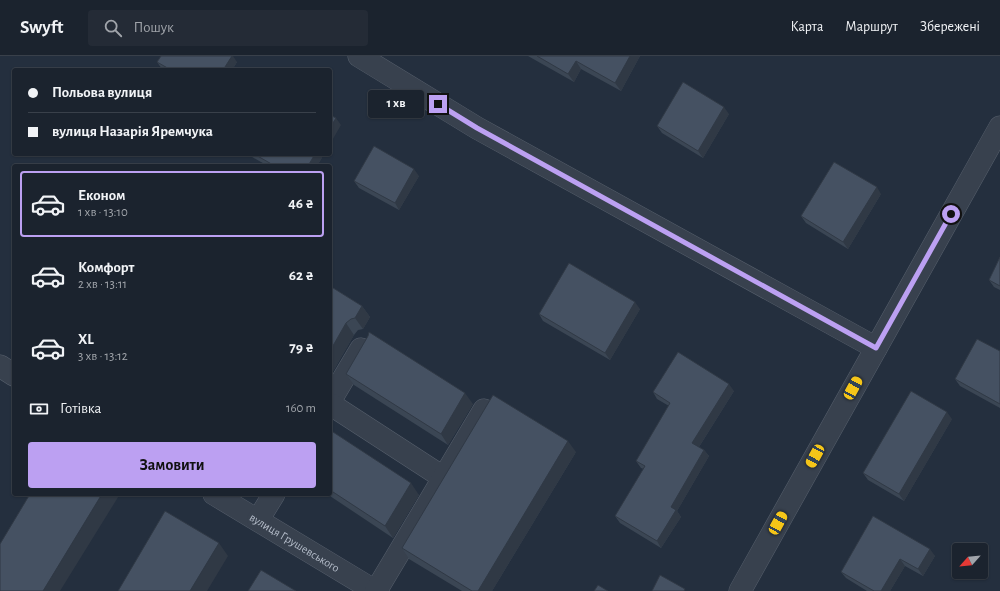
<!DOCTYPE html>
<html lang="uk">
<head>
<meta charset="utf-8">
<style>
  :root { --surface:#1b232e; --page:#242b36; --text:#f1f3f6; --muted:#a0a4aa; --line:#39404a; --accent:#bca0f2 }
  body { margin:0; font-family:"Alegreya Sans",sans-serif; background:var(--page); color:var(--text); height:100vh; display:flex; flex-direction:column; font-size:15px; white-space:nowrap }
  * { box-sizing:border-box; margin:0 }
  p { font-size:13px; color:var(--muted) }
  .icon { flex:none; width:22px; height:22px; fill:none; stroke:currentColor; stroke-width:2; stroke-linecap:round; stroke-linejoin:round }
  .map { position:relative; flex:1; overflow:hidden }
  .panel { position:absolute; left:12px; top:108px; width:320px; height:332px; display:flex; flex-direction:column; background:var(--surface); border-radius:4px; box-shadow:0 1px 3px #0004,0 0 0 1px var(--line) }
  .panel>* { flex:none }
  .top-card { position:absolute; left:12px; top:12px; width:320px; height:88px; border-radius:4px; box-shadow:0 1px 3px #0004,0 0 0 1px var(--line); display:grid; align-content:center; height:88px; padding:0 16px; background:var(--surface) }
  .needle { width:26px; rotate:243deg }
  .tools { position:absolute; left:952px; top:487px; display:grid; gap:8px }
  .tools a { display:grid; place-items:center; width:36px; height:36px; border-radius:4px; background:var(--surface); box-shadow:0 1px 3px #0004,0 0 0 1px var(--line); font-size:20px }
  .end { position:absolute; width:18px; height:18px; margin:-9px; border:5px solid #bca0f2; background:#111; box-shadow:0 0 0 2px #111 }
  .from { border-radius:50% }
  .bubble { position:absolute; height:28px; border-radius:4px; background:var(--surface); box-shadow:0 1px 3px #0004,0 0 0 1px var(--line); font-size:13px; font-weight:600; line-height:28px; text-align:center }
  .car { position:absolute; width:12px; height:24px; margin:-12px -6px; border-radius:5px; box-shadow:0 0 3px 1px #0007; background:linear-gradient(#f5c518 24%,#345 0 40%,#f5c518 0 76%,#345 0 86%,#f5c518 0) }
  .top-card b { display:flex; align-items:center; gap:14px; height:38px; font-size:15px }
  .top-card b+b { border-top:1px solid var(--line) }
  .top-card i { width:10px; height:10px; background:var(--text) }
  ul { padding:7px 0 0; list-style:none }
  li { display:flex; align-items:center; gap:12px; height:66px; margin:0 8px 6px; padding:0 8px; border:2px solid transparent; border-radius:4px }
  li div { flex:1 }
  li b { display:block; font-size:15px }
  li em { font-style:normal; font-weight:600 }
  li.active { border-color:var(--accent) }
  li>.icon { width:36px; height:36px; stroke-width:1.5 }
  .pay { display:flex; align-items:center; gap:10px; height:44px; padding:0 16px; font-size:15px }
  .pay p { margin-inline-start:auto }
  .button { display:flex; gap:8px; margin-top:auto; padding:8px 16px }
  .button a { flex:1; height:46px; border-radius:4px; background:var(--accent); color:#111; font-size:16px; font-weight:600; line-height:46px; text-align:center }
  header { display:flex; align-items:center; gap:24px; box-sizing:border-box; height:56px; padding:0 20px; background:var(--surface); border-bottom:1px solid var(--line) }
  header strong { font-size:19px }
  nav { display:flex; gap:22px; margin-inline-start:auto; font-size:14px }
  .search { width:280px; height:36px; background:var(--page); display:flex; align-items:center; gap:10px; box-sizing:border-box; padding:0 14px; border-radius:4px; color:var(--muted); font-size:15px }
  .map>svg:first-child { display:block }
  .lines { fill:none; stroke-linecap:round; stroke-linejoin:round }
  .minor-casing { stroke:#565f6c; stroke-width:23 }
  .minor { stroke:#38414e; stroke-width:22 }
  .wall { fill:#3b4654 }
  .shaded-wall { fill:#303945 }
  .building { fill:#455162; stroke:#303945 }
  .route { stroke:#bca0f2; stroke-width:5 }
  .labels { text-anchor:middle; stroke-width:3.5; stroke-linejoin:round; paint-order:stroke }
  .street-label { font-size:12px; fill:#b4bcc9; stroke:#1d2633 }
</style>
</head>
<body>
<header>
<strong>Swyft</strong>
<div class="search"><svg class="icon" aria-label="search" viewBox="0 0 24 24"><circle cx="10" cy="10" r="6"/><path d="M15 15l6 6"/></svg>Пошук</div>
<nav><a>Карта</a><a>Маршрут</a><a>Збережені</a></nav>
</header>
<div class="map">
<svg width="1000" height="535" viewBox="0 0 1000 535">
  <rect width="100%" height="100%" fill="#242f3e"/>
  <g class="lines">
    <defs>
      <g id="minor">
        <path d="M 359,0 L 477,72 L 876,292"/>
        <path d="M 0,310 L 14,319"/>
        <path d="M 330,345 L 361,293"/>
        <path d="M 330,348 L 444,422"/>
        <path id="s1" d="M 214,438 L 375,535"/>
        <path d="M 258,464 L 274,438"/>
        <path d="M 376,535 L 484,354"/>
        <path d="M 740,535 L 1000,71"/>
      </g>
    </defs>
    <use href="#minor" class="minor-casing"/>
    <use href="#minor" class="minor"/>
  </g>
  <path class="wall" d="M 528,0 L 640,0 L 621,35 L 581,13 L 574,26 Z
    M 157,6 L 237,6 L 232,14 L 164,14 L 162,13 Z
    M 729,58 L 703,102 L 662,77 L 657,70 Z
    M 247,98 L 324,98 L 317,110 L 268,110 Z
    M 419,120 L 399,154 L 359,132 L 354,125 Z
    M 881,138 L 848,193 L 806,167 L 801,160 Z
    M 1000,201 L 1000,234 L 994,231 L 989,224 Z
    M 330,230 L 362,250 L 370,261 L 363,273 L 358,274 L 354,279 L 332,317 L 330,316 Z
    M 640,253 L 610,304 L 543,265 L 539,258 Z
    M 1000,295 L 1000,352 L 960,330 L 955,323 Z
    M 346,318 L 473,348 L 448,389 L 354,329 Z
    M 734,335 L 699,391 L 704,394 L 709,400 L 677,455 L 681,461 L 661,492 L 620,467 L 615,460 L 644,413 L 641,412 L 636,405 L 669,350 L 657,343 L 653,336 Z
    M 952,363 L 904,445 L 868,424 L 863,417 Z
    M 330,374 L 419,439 L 393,482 L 327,438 L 330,438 Z
    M 576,396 L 492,535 L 462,535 L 409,503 L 402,492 Z
    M 873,460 L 935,500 L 923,520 L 905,510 L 890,535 L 867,535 L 846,522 L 841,516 Z"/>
  <path class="shaded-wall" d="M 232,0 L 233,0 L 237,6 L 232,14 L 223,14 Z
    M 630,0 L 640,0 L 621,35 L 615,27 Z
    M 576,5 L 581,13 L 574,26 L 568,18 Z
    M 724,51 L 729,58 L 703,102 L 698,95 Z
    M 336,62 L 341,69 L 330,88 L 330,72 Z
    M 315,98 L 324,98 L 317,110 L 308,110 Z
    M 414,113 L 419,120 L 399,154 L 395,147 Z
    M 877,131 L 881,138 L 848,193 L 843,186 Z
    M 635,246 L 640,253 L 610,304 L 605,297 Z
    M 362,250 L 370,261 L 363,273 L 355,262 Z
    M 346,267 L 354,279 L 332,317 L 330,315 L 330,295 Z
    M 729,328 L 734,335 L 697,394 L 692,387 Z
    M 465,337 L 473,348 L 448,389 L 441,378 Z
    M 947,356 L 952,363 L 904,445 L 899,438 Z
    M 568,385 L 576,396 L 492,535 L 478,535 Z
    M 704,394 L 709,400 L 677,455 L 681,461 L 661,492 L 657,485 L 671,451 Z
    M 411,427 L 419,439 L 393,482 L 385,470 Z
    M 102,438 L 120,438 L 60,535 L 43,535 Z
    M 219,487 L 228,500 L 207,535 L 190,535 Z
    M 930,493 L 935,500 L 923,520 L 918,513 Z
    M 900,503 L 905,510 L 890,535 L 881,535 Z"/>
  <path class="building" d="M 161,0 L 232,0 L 223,14 L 171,14 L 157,6 Z
    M 537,0 L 630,0 L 615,27 L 576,5 L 568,18 Z
    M 683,26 L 724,51 L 698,95 L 657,70 Z
    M 330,59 L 336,62 L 330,72 Z
    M 374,90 L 414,113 L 395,147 L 354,125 Z
    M 254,98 L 315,98 L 308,110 L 275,110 Z
    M 834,106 L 877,131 L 843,186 L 801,160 Z
    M 1000,201 L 1000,230 L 989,224 Z
    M 569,207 L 635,246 L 605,297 L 539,258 Z
    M 330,230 L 362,250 L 355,262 L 351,263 L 346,267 L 330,295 Z
    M 369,276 L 465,337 L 441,378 L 346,318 L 368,280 Z
    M 977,283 L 1000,295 L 1000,348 L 955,323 Z
    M 678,296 L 729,328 L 692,387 L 704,394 L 671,451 L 676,454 L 657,485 L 615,460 L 645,410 L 636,405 L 670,347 L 653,336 Z
    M 911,335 L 947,356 L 899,438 L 863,417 Z
    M 493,339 L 568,385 L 478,535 L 472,535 L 402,492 Z
    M 330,374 L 411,427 L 385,470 L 330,434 Z
    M 30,438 L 102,438 L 43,535 L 0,535 L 0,488 Z
    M 165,455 L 219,487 L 190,535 L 118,535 Z
    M 873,460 L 930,493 L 918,513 L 900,503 L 881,535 L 874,535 L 841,516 Z
    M 261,514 L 296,535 L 248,535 Z
    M 660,519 L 685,533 L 684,535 L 652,535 Z
    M 598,529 L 608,535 L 594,535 Z"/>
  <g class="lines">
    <path class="route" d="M 438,48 L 477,72 L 876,292 L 951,158"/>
  </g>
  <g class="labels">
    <g class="street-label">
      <text dy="4" stroke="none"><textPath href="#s1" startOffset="94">вулиця Грушевського</textPath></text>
    </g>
  </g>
</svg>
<div class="tools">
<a><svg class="needle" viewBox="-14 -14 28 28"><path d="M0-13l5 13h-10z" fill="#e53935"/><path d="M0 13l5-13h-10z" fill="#a0a4aa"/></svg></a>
</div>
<i class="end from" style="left:951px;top:158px"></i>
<i class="end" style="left:438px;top:48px"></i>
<div class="bubble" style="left:368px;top:34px;width:56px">1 хв</div>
<i class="car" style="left:853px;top:332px;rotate:29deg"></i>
<i class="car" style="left:815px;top:400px;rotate:209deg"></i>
<i class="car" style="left:778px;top:467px;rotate:29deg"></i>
<div class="top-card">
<b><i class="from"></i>Польова вулиця</b>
<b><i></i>вулиця Назарія Яремчука</b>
</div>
<section class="panel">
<ul>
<li class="active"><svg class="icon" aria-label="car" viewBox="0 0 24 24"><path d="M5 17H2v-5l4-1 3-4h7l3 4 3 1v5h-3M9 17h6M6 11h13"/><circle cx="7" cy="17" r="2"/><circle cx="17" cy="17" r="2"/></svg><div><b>Економ</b><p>1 хв · 13:10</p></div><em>46 ₴</em></li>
<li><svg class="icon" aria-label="car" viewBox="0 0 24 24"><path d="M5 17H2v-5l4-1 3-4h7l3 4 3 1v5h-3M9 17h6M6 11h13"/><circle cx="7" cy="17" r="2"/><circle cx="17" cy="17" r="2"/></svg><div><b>Комфорт</b><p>2 хв · 13:11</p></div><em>62 ₴</em></li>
<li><svg class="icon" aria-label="car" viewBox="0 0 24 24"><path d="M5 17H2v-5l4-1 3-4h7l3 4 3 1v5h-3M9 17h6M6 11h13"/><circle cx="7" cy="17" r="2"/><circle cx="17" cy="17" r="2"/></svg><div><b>XL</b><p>3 хв · 13:12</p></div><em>79 ₴</em></li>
</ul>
<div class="pay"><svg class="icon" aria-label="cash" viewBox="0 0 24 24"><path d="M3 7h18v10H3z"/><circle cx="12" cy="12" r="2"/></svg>Готівка<p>160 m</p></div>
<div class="button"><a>Замовити</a></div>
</section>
</div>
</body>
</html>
